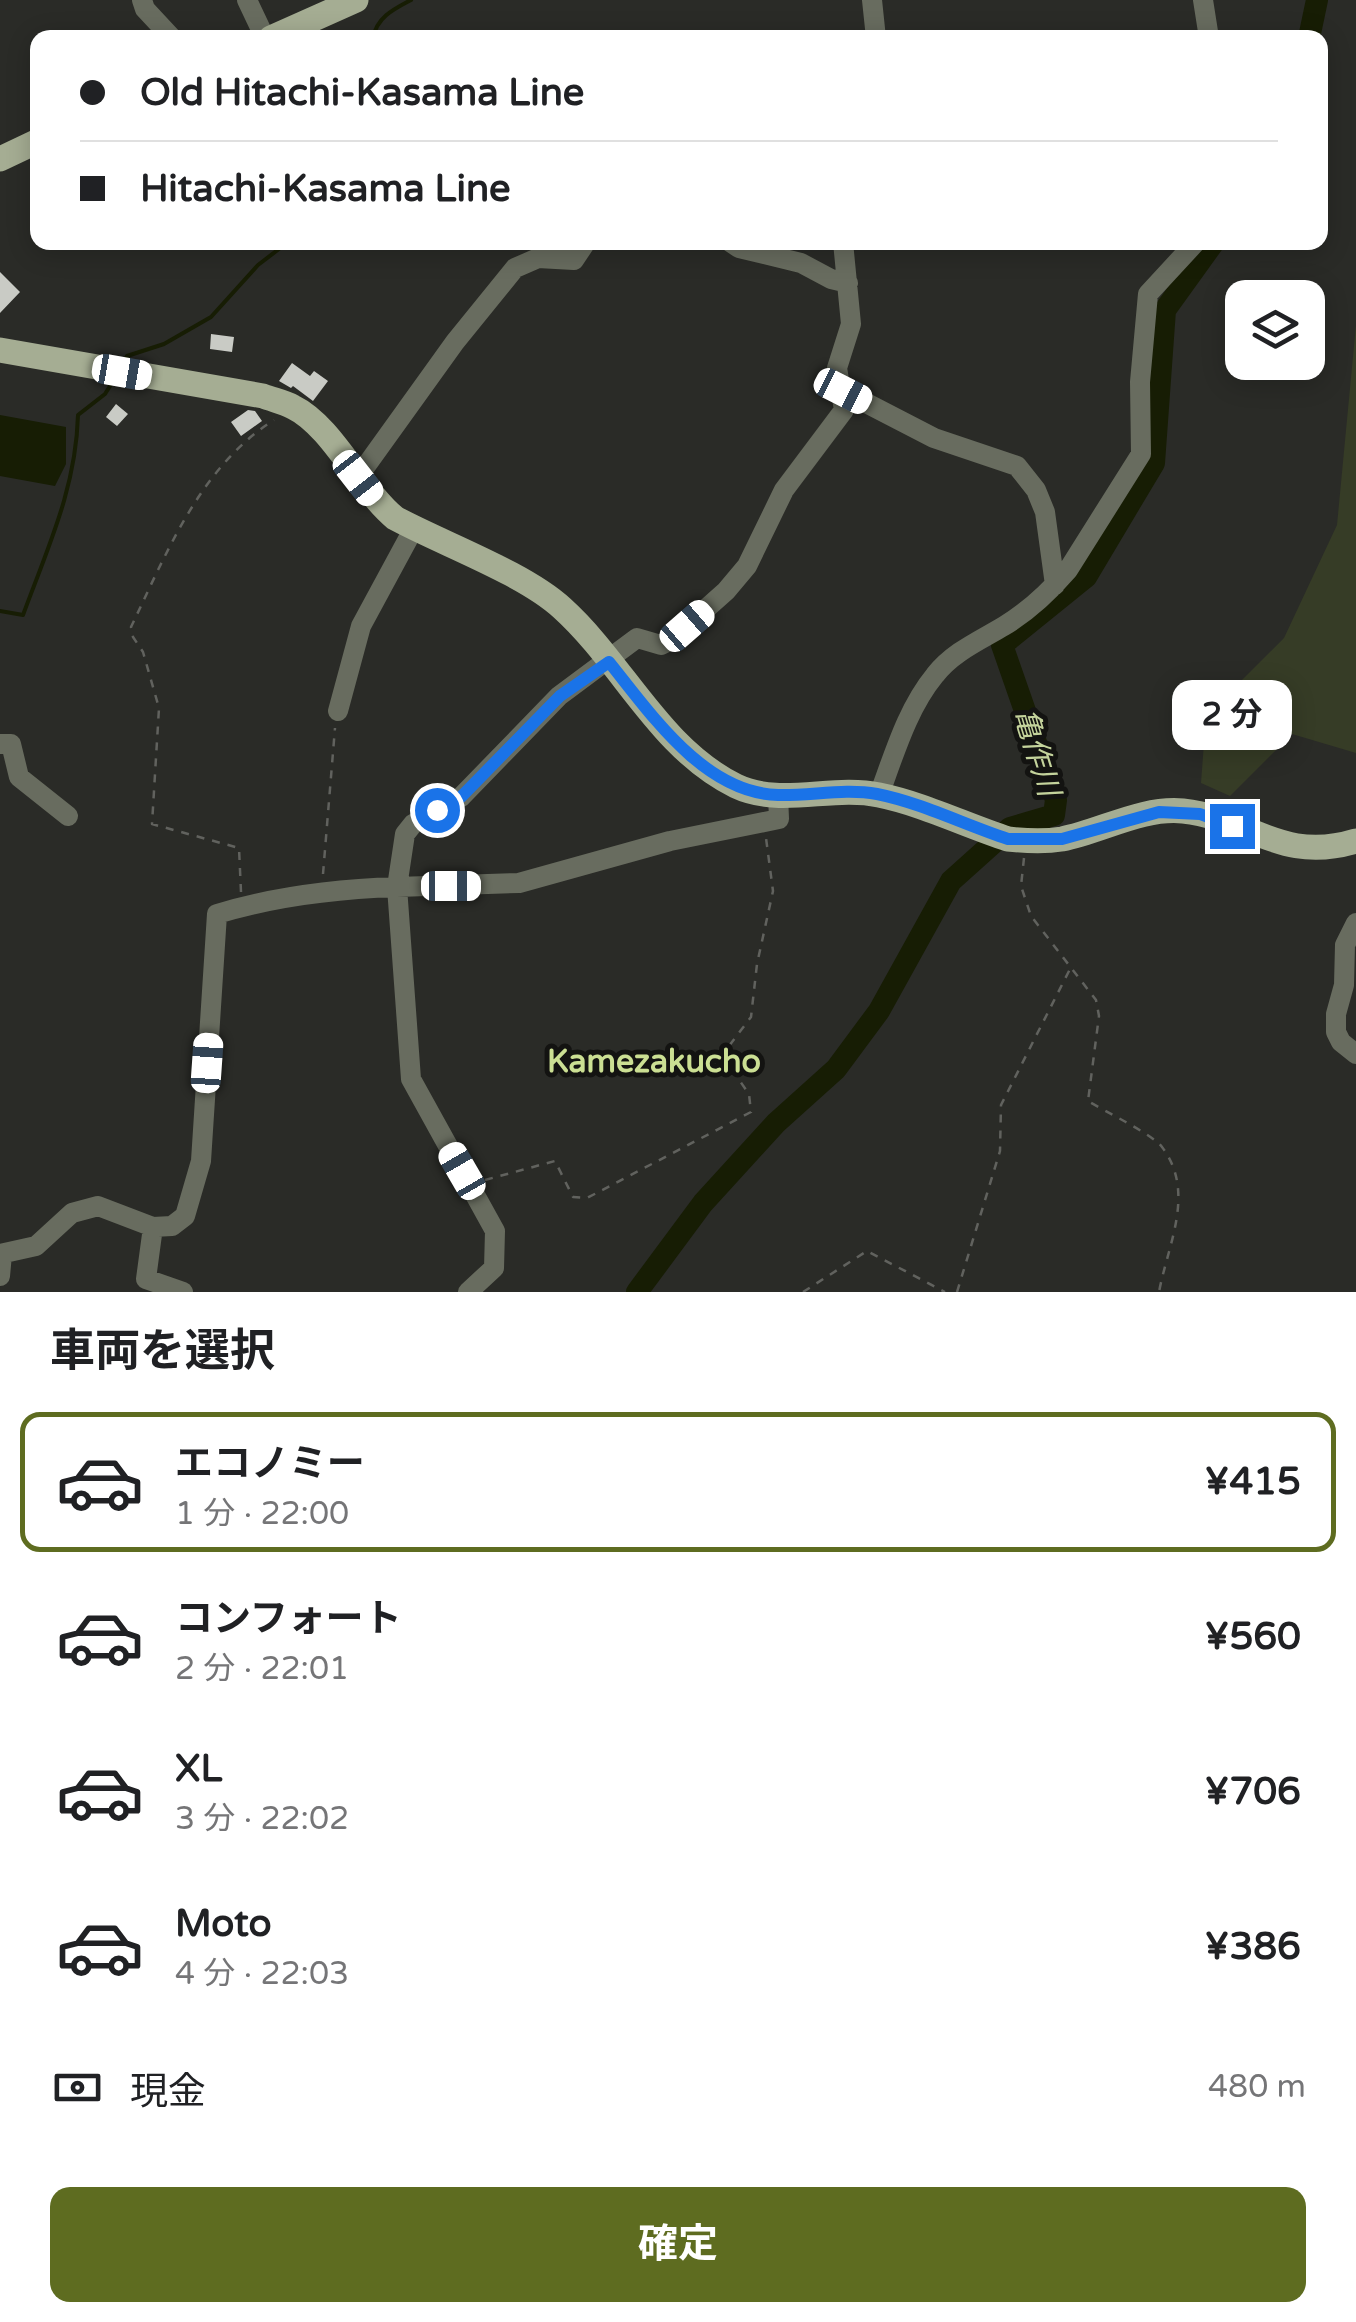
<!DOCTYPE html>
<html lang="ja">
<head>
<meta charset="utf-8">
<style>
  :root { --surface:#fff; --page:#f2f2f2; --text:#202124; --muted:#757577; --line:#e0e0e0; --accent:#5e6c20 }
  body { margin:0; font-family:"Varela Round","Noto Sans JP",sans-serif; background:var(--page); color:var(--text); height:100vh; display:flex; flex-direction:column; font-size:38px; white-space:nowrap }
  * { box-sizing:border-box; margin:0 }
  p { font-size:32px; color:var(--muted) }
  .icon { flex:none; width:55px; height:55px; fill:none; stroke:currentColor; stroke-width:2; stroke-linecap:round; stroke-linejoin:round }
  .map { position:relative; height:1292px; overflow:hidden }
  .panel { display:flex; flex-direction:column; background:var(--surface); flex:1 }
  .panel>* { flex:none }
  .hud { position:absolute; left:30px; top:30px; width:1298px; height:220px; border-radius:20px; box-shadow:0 5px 25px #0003; display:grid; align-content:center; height:220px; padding:0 50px; background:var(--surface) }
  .buttons { position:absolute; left:1225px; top:280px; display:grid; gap:20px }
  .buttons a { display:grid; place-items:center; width:100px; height:100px; border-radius:20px; background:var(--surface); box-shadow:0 5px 25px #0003; font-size:50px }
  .end { position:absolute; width:45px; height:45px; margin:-22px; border:12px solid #1a73e8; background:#fff; box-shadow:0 0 0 5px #fff }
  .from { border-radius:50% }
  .bubble { position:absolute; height:70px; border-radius:20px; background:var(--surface); box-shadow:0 5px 25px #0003; font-size:32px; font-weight:700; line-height:70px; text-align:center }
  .car { position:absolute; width:30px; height:60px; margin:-30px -15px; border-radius:12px; box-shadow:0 0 8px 2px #0007; background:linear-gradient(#fff 24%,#345 0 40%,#fff 0 76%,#345 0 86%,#fff 0) }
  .hud b { display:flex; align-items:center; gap:35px; height:95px; font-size:38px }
  .hud b+b { border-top:2px solid var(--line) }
  .hud i { width:25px; height:25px; background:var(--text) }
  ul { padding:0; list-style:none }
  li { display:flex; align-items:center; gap:30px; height:140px; margin:0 20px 15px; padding:0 30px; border:5px solid transparent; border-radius:20px }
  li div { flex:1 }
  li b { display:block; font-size:38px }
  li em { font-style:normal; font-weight:700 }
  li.selected { border-color:var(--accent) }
  li>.icon { width:90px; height:90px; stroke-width:1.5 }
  h2 { padding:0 50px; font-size:45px; line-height:120px }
  .pay { display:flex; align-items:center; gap:25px; height:110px; padding:0 50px; font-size:38px }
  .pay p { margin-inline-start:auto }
  .action { display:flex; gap:20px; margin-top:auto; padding:20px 50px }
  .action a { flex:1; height:115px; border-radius:20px; background:var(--accent); color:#fff; font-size:40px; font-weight:700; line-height:115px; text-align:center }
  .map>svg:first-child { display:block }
  .green { fill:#363c26 }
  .water { fill:#171d04 }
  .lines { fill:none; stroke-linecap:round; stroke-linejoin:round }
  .stream { stroke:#171d04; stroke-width:4 }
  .river { stroke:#171d04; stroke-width:22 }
  .building { fill:#c9cbc5 }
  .path { stroke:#61625e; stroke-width:2.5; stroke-dasharray:8 8; stroke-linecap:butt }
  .minor { stroke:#686c5f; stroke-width:20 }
  .major { stroke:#a5ad93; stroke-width:25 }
  .route { stroke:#1a73e8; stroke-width:12 }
  .labels { text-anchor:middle; stroke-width:10; stroke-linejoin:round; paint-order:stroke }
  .water-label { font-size:30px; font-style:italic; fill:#c4d39c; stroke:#131311 }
  .quarter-label { font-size:32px; font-weight:bold; fill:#cbdf93; stroke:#131311 }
</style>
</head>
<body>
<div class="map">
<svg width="1356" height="1292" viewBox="0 0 1356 1292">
  <rect width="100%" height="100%" fill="#2a2b27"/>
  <path class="green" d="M 1356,325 L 1356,753 L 1292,734 L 1230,796 L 1201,783 L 1206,716 L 1284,638 L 1337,525 Z"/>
  <path class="water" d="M 0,415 L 66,427 L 66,464 L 55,486 L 0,476 Z"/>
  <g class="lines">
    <path class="stream" d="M 373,38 C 377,17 394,9 411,0
      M 125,361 L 127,356 L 164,344 L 211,317 L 258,265 L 288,242
      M 0,611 L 23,615 C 48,547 76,488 78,415 L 105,394 L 115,378"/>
    <path class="river" d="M 1309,38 L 1317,0
      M 637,1292 L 703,1203 L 776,1123 L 836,1069 L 879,1011 L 951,881 L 1010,828 L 1054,815 L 1056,800 L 1002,645 L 1086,577 L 1154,463 L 1165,310 L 1214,242"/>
  </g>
  <path class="building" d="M 0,272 L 20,292 L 0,313 Z
    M 211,334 L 234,337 L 232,352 L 210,349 Z
    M 292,363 L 310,376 L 314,371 L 328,381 L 313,401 L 293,386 L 291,388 L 279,381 Z
    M 116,404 L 128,414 L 117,426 L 106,417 Z
    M 248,410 L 255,411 L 262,421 L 241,436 L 231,422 Z"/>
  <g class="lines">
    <path class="path" d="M 1024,858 L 1021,886 L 1031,916 L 1096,1000 L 1099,1016 L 1088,1101 C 1104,1111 1152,1134 1162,1147 C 1196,1192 1168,1244 1159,1292
      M 323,874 L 335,728
      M 241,892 L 239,848 L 152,824 L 159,708 L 143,652 L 133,637 L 131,627 C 167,552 201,466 274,420
      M 485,1180 L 555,1161 L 573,1197 L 587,1198 L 751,1112 L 749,1094 L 735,1074 L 729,1046 L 751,1017 L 757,964 L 773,891 L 766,838
      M 803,1292 L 867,1251 L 945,1292
      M 957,1292 L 1000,1151 L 1001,1105 L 1071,967"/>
    <path class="minor" d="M 142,0 L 145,9 L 172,38
      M 247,0 L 265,38
      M 872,0 L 876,38
      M 1203,0 L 1209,38
      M 730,242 L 739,248 L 801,263 L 831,279 L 848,283
      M 843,391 L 934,438 L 1017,466 L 1036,490 L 1045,512 L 1055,585
      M 358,477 L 455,342 L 515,268 L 538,258 L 574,260 L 586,242
      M 338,711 L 361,626 L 414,528
      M 0,744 L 11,744 L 19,777 L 68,816
      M 879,795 C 894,755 907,709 935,675 C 953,652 979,641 1004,626 C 1029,611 1049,592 1068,570 L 1141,454 L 1140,382 L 1148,294 L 1196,242
      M 1356,923 L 1345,945 L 1344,985 L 1336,1014 L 1336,1032 L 1341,1042 L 1356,1054
      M 153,1227 L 146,1279 L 183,1292
      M 0,1254 L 36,1246 L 72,1213 L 98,1206 L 153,1227 L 172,1226 L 185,1216 L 201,1161 L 217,914 C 276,896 335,889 397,887 L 405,834 L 413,824 L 461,797 L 559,696 L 637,638 L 661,645 L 671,640 L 726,591 L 747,566 L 784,490 L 844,410 L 837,368 L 851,324 L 843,242
      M 0,1276 L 2,1254
      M 468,1292 L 494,1268 L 495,1231 L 411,1079 L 397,887 L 519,883 L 670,841 L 779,819 L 778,795"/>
    <path class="major" d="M 271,38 L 356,0
      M 0,159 L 38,141
      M 0,350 L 263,396 C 273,400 284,402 293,407 C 332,426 360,489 395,518 C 443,544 524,573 562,608 C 623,663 659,748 736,786 C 780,807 832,785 879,795 C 923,804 965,825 1008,839 C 1026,841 1044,842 1062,839 C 1102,831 1142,807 1183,811 C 1249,818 1281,864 1356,841"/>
  </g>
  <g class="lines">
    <path class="route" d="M 437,810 L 461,797 L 560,696 L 609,662 C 651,714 704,793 778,795 C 811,796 844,788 877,794 C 922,803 965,825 1008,839 L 1062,839 L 1159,812 L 1200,814 L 1232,826"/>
  </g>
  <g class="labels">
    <g class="water-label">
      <text transform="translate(1037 752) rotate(73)" y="10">亀作川</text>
    </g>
    <g class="quarter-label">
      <text x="654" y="1072">Kamezakucho</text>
    </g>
  </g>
</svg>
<div class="buttons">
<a><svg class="icon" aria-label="layers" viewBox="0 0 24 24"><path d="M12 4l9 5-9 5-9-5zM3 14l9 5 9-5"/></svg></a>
</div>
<i class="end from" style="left:437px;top:810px"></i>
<i class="end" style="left:1232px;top:826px"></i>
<div class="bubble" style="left:1172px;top:680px;width:120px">2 分</div>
<i class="car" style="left:122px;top:372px;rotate:100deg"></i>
<i class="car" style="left:843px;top:391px;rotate:117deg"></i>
<i class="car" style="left:358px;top:478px;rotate:142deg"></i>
<i class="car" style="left:687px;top:626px;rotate:49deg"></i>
<i class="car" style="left:451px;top:886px;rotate:90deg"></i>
<i class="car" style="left:207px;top:1063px;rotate:4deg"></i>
<i class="car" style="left:462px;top:1171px;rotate:330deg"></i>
<div class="hud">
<b><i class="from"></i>Old Hitachi-Kasama Line</b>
<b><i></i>Hitachi-Kasama Line</b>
</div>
</div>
<section class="panel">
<h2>車両を選択</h2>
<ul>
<li class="selected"><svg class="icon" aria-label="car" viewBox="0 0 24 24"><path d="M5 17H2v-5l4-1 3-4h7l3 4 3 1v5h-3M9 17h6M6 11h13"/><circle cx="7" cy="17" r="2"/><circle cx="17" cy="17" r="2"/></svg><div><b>エコノミー</b><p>1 分 · 22:00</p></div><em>¥415</em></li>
<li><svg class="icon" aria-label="car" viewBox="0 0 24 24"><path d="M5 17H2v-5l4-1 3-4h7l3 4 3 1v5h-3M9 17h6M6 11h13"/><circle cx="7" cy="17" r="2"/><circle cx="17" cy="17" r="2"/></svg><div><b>コンフォート</b><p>2 分 · 22:01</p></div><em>¥560</em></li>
<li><svg class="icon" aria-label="car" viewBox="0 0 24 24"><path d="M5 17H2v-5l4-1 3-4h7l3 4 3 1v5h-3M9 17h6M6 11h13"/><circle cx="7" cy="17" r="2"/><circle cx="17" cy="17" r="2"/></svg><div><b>XL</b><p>3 分 · 22:02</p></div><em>¥706</em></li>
<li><svg class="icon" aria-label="car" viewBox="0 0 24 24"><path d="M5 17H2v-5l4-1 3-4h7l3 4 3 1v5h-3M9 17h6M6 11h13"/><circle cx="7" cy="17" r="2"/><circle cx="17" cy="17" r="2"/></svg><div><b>Moto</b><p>4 分 · 22:03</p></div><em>¥386</em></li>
</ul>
<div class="pay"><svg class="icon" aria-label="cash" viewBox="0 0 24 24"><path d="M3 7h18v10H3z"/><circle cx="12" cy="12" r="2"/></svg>現金<p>480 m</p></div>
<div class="action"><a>確定</a></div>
</section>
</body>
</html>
